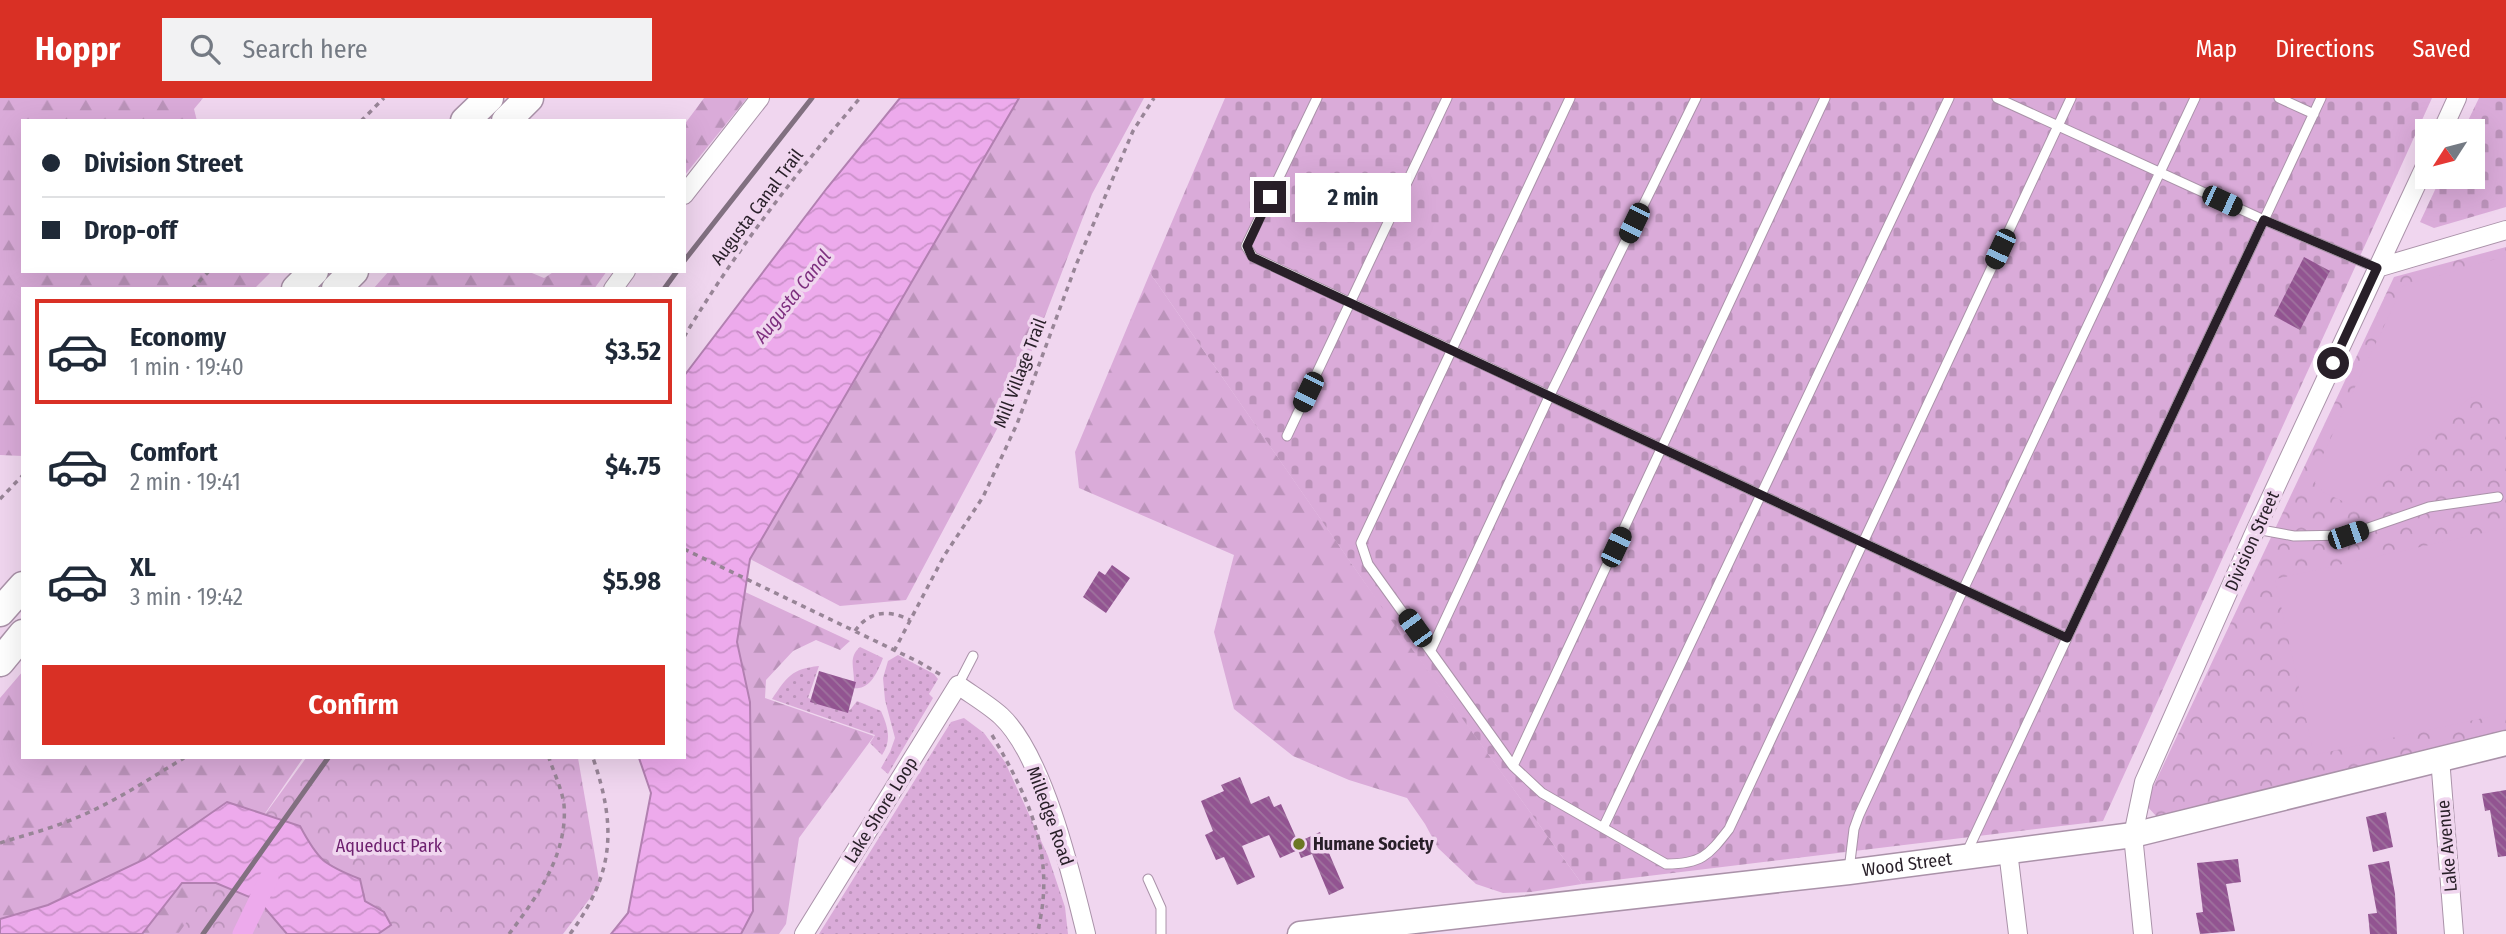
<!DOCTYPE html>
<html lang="en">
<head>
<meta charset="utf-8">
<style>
  :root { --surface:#fff; --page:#f2f2f3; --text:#1f2937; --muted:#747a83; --line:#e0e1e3; --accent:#d93025 }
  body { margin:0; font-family:"Fira Sans Condensed",sans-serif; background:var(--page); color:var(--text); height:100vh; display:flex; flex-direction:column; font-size:26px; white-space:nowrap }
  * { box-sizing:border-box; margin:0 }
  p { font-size:23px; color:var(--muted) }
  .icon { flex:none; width:38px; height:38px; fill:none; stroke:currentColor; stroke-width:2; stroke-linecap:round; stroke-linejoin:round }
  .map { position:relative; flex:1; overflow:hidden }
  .sheet { position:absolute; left:21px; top:189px; width:665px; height:472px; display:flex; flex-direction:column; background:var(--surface); border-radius:0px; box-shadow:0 7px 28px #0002 }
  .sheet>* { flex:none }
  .hud { position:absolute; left:21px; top:21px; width:665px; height:154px; border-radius:0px; box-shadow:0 7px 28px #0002; display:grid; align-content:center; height:154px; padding:0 21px; background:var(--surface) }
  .needle { width:46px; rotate:234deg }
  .controls { position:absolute; left:2415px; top:21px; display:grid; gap:14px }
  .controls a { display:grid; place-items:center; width:70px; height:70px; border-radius:0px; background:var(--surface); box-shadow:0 7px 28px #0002; font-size:35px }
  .end { position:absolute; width:32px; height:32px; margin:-16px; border:9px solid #281f28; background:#fff; box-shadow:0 0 0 4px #fff }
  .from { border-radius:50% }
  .bubble { position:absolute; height:49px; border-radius:0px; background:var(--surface); box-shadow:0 7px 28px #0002; font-size:23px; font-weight:700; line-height:49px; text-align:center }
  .car { position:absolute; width:21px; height:42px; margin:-21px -10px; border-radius:9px; box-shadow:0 0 5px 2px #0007; background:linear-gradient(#222 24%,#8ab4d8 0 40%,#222 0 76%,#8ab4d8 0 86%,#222 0) }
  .hud b { display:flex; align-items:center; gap:24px; height:66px; font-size:26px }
  .hud b+b { border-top:2px solid var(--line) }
  .hud i { width:18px; height:18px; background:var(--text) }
  ul { padding:12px 0 0; list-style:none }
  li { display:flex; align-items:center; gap:21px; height:105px; margin:0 14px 10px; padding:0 7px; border:4px solid transparent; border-radius:0px }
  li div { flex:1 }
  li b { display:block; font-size:26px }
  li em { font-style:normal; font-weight:700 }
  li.active { border-color:var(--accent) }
  li>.icon { width:63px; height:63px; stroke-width:1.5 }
  .cta { display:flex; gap:14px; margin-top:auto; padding:14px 21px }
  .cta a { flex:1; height:80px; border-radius:0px; background:var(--accent); color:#fff; font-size:28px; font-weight:700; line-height:80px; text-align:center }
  header { display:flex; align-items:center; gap:42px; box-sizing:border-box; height:98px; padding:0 35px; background:var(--accent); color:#fff }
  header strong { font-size:33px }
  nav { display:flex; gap:38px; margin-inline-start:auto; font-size:24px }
  .search { width:490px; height:63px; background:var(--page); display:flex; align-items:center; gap:18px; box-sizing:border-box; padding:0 24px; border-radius:0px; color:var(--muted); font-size:26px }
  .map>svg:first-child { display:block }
  .grass { fill:url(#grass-dots) }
  .forest { fill:url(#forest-firs) }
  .cemetery { fill:url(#cemetery-stones) }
  .park { fill:url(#park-crowns) }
  .pitch { fill:#daabd9 }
  .water { fill:url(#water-waves); stroke:#b280b1; stroke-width:2 }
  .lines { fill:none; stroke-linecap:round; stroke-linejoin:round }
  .canal { stroke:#edaaec; stroke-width:19 }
  .building { fill:url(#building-back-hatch) }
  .lane-casing { stroke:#aa92a9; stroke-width:11 }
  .street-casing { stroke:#aa92a9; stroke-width:20 }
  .secondary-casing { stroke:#aa92a9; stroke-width:27 }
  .primary-casing { stroke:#aa92a9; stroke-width:31 }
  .path { stroke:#988597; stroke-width:3.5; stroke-dasharray:5 5; stroke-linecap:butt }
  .lane { stroke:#fff; stroke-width:9 }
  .street { stroke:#fff; stroke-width:18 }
  .secondary { stroke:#fff; stroke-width:24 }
  .primary { stroke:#fff; stroke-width:28 }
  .rail { stroke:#817080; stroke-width:5 }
  .route { stroke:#281f28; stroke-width:9 }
  .poi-dot { fill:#6b7823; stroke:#f0d6ef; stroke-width:2.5 }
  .labels { text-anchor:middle; stroke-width:7; stroke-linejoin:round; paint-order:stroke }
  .street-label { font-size:18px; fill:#281f28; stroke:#f0d6ef }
  .poi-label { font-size:18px; font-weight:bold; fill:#281f28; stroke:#f0d6ef; text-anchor:start }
  .park-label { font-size:18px; fill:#6e206f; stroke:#f0d6ef }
  .water-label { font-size:19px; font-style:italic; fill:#7e307f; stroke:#f0d6ef }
</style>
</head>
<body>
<header>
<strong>Hoppr</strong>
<div class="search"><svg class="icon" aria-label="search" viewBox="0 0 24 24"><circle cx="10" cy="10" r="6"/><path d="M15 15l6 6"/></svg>Search here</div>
<nav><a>Map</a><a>Directions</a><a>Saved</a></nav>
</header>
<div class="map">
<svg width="2506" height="836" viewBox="0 0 2506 836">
  <defs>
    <pattern id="grass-dots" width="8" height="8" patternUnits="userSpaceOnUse" patternTransform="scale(1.75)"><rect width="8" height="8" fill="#daabd9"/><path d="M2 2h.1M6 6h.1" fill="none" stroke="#bb93ba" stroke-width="1.8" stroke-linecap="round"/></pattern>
    <pattern id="forest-firs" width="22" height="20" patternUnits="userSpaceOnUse" patternTransform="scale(1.75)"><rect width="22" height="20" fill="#daabd9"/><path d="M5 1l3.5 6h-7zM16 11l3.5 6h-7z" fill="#bb93ba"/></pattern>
    <pattern id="cemetery-stones" width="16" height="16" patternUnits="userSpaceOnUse" patternTransform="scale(1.75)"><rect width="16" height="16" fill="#daabd9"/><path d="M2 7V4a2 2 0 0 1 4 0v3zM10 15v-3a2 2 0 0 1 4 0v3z" fill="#bb93ba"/></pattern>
    <pattern id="park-crowns" width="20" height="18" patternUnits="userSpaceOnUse" patternTransform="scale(1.75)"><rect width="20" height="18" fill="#daabd9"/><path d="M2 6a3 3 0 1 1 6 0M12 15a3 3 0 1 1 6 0" fill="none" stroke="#bb93ba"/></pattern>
    <pattern id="water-waves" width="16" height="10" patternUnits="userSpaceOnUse" patternTransform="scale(1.75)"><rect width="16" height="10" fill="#edaaec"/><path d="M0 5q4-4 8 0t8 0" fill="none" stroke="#cb92ca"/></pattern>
    <pattern id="building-back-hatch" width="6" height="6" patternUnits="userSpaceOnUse" patternTransform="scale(1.75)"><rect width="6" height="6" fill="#925491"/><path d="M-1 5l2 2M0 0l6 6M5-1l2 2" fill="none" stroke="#9f739e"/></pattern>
  </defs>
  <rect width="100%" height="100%" fill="#f0d6ef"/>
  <path class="grass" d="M 860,549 L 883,560 C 878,573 870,593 853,590 C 857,574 846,561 860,549 Z
    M 898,557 L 934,576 L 938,581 L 929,596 L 933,600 L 888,676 L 881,670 L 890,654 L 895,640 L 885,602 L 883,580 L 888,563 Z
    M 819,568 L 808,600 L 850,612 L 857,603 L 881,613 C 888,629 892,642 882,657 L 870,645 L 875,637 L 772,601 C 787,579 791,571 819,568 Z
    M 964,620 L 984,635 L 1005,664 L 1048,758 L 1065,809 L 1068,836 L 819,836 L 951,624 Z"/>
  <path class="forest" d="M 0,0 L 203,0 L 194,11 L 197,23 L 23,23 L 23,173 L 272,173 L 254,191 L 23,191 L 23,358 L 0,357 Z
    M 704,0 L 747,0 L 684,78 L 684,27 Z
    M 1019,0 L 1144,0 L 1092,96 L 1013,301 L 906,502 L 840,508 L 750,461 Z
    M 389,173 L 527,173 L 544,180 L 555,173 L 607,173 L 594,191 L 373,191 Z
    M 1150,175 L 1363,482 L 1582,786 L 1531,794 L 1503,795 L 1476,786 L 1438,750 L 1425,726 L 1407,700 L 1349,682 L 1293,658 L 1234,611 L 1214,534 L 1234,457 L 1079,390 L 1075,354 Z
    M 745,494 L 850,543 L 840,552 L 816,542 L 793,553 L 766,582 L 765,600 L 874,638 L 799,740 L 786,826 L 779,836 L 741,836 L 753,813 L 737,544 Z
    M 23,573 L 23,660 L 303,660 L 264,717 L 227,704 L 145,761 L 48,807 L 0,821 L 0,600 Z
    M 182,785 L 216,785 L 280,836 L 142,836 Z"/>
  <path class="cemetery" d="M 1225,0 L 2432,0 L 2103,723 L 1582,786 L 1378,504 L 1150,175 Z
    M 2479,0 L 2506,0 L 2506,109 L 2434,130 L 2420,124 L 2441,79 L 2473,79 L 2473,33 L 2463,33 Z"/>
  <path class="park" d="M 2506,149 L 2506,635 L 2157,719 L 2145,706 L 2394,179 Z
    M 306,660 L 578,660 L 600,787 L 563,836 L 178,836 Z"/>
  <path class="pitch" d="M 2506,158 L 2506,316 L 2495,303 L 2481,296 L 2467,302 L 2355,409 L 2323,394 L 2315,385 L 2319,365 L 2403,188 Z
    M 2506,430 L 2506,615 L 2314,657 L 2275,481 Z"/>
  <path class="water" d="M 900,0 L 1019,0 L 750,461 L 737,544 L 750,604 L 753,813 L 741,836 L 611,836 L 628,815 L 651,695 L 639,660 L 684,660 L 684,278 L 827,90 Z
    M 227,704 L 300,728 C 318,762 324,767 360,781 L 365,803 L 384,814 L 391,827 L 378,836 L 287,836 L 259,803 L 216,785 L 182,785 L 142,836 L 0,836 L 0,821 L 48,807 L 145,761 Z"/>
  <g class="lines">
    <path class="canal" d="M 242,836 L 269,780"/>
  </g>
  <path class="building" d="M 2304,159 L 2330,173 L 2300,232 L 2274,218 Z
    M 1112,467 L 1130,480 L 1106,515 L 1083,499 L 1099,473 L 1105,477 Z
    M 819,573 L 856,584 L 848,615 L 810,604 Z
    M 1240,679 L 1251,706 L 1269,698 L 1274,709 L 1281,706 L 1298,744 L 1320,734 L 1344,790 L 1329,797 L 1312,756 L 1301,760 L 1298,752 L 1280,760 L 1269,737 L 1242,748 L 1255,779 L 1237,787 L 1224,759 L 1216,762 L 1205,737 L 1213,733 L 1201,703 L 1224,693 L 1221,687 Z
    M 2506,692 L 2506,758 L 2498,759 L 2490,712 L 2485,713 L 2482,696 Z
    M 2386,714 L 2393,749 L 2373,754 L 2366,719 Z
    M 2238,761 L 2241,784 L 2226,786 L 2235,833 L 2200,836 L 2196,815 L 2203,814 L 2197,765 Z
    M 2389,763 L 2395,796 L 2397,836 L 2370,836 L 2368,816 L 2377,815 L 2368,767 Z"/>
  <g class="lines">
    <defs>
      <path id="lane" d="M 1317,0 L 1246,148 L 1253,159 L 2067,540 L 1966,756
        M 1570,0 L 1361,445 L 1368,466 L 1513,668 L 1542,695 L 1666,766 C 1701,766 1708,758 1729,731 L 2071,0
        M 1997,0 L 2264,122 L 2067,540
        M 2279,0 L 2314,16
        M 2321,0 L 2264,122 L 2377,170
        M 1287,338 L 1447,0
        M 2256,431 L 2294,438 L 2348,437 L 2429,409 L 2498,399
        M 1431,552 L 1549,299 L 1696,0
        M 958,587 L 973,558
        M 1513,668 L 1825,0
        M 1603,730 L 1949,0
        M 1849,772 L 1854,731 L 1859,717 L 1963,492 L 2195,0
        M 1148,781 L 1161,810 L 1161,836"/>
      <path id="street" d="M 2442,33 L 2457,0
        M 684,97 L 760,0
        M 2377,170 L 2506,132
        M 613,191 L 626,173
        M 2440,660 L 2454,836
        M 2008,753 L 2018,836
        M 804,836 L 958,587 C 972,597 989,607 1001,618 C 1044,658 1072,779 1086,836
        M 2143,836 L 2133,737 L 2144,684 L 2256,431 L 2427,64"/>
      <g id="secondary">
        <path id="s1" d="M 1300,836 L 1849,774 L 2133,737 L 2506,645"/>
      </g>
      <path id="primary" d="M 465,23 L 489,0
        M 506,23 L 529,0
        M 296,191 L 314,173
        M 336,191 L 354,173
        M 0,514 L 23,488
        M 0,564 L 23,536"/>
    </defs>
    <use href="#lane" class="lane-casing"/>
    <use href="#street" class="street-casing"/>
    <use href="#secondary" class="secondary-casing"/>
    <use href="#primary" class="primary-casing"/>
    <path class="path" d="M 361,23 L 384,0
      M 192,191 L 209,173
      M 684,239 C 734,155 796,75 860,0
      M 0,401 L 23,377
      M 684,451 L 919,564 L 943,578
      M 855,533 C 869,513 888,511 910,522
      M 894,553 L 944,458 L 983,399 L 1017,326 L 1076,167 L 1133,33 L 1154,0
      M 992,637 C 1030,702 1057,759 1037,836
      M 0,745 C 21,738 43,733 63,725 C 107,709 144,684 184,660
      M 509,836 C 537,799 568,756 564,707 C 562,691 554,675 549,660
      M 570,836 C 614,776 617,730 593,660"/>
    <use href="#lane" class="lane"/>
    <use href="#street" class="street"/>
    <use href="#secondary" class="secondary"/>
    <use href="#primary" class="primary"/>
    <path class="rail" d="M 684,163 L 812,0
      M 664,191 L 677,173
      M 203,836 L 328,660"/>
  </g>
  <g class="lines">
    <path class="route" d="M 1270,99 L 1247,148 L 1252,159 L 2067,540 L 2264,122 L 2377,170 L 2333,265"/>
  </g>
  <circle class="poi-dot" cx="1299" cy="746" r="7"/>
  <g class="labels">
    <g class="street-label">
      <text transform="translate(757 109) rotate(-53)" y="6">Augusta Canal Trail</text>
      <text transform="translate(1020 275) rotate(-69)" y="6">Mill Village Trail</text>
      <text transform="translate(2252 443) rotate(-66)" y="6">Division Street</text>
      <text transform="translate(881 712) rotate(-58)" y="6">Lake Shore Loop</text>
      <text transform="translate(1050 718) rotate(70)" y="6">Milledge Road</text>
      <text transform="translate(2447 748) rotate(-95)" y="6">Lake Avenue</text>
      <text dy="6" stroke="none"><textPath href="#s1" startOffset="611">Wood Street</textPath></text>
    </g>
    <g class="poi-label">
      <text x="1313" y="752">Humane Society</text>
    </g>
    <g class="park-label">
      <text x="389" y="754">Aqueduct Park</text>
    </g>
    <g class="water-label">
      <text transform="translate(792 198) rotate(-52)" y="7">Augusta Canal</text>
    </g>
  </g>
</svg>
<div class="controls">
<a><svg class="needle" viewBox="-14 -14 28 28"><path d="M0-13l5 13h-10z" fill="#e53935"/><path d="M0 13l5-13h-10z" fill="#747a83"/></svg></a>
</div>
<i class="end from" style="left:2333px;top:265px"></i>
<i class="end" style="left:1270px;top:99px"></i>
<div class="bubble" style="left:1295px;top:75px;width:116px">2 min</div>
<i class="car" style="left:2222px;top:103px;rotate:115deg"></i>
<i class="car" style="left:1634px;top:125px;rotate:206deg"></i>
<i class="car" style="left:2000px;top:151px;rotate:205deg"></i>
<i class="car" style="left:1308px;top:294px;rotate:206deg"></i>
<i class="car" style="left:2348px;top:437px;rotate:71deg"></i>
<i class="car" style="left:1616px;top:449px;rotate:25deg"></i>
<i class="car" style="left:1415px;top:530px;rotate:324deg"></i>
<div class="hud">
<b><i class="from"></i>Division Street</b>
<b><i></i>Drop-off</b>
</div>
<section class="sheet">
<ul>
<li class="active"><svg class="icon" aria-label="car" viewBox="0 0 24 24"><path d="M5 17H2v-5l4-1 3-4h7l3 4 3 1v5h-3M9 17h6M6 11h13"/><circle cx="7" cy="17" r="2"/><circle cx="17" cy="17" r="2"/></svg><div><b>Economy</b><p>1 min · 19:40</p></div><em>$3.52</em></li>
<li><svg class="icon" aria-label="car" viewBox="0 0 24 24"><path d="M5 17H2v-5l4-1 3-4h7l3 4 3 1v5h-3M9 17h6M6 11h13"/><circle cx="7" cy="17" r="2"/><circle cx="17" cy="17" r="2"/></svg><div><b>Comfort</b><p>2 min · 19:41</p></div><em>$4.75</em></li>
<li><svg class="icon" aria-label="car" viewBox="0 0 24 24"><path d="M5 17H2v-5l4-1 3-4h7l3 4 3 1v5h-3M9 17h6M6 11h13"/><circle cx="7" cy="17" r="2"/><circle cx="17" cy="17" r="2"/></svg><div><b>XL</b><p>3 min · 19:42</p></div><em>$5.98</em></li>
</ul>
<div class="cta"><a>Confirm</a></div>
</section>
</div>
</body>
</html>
